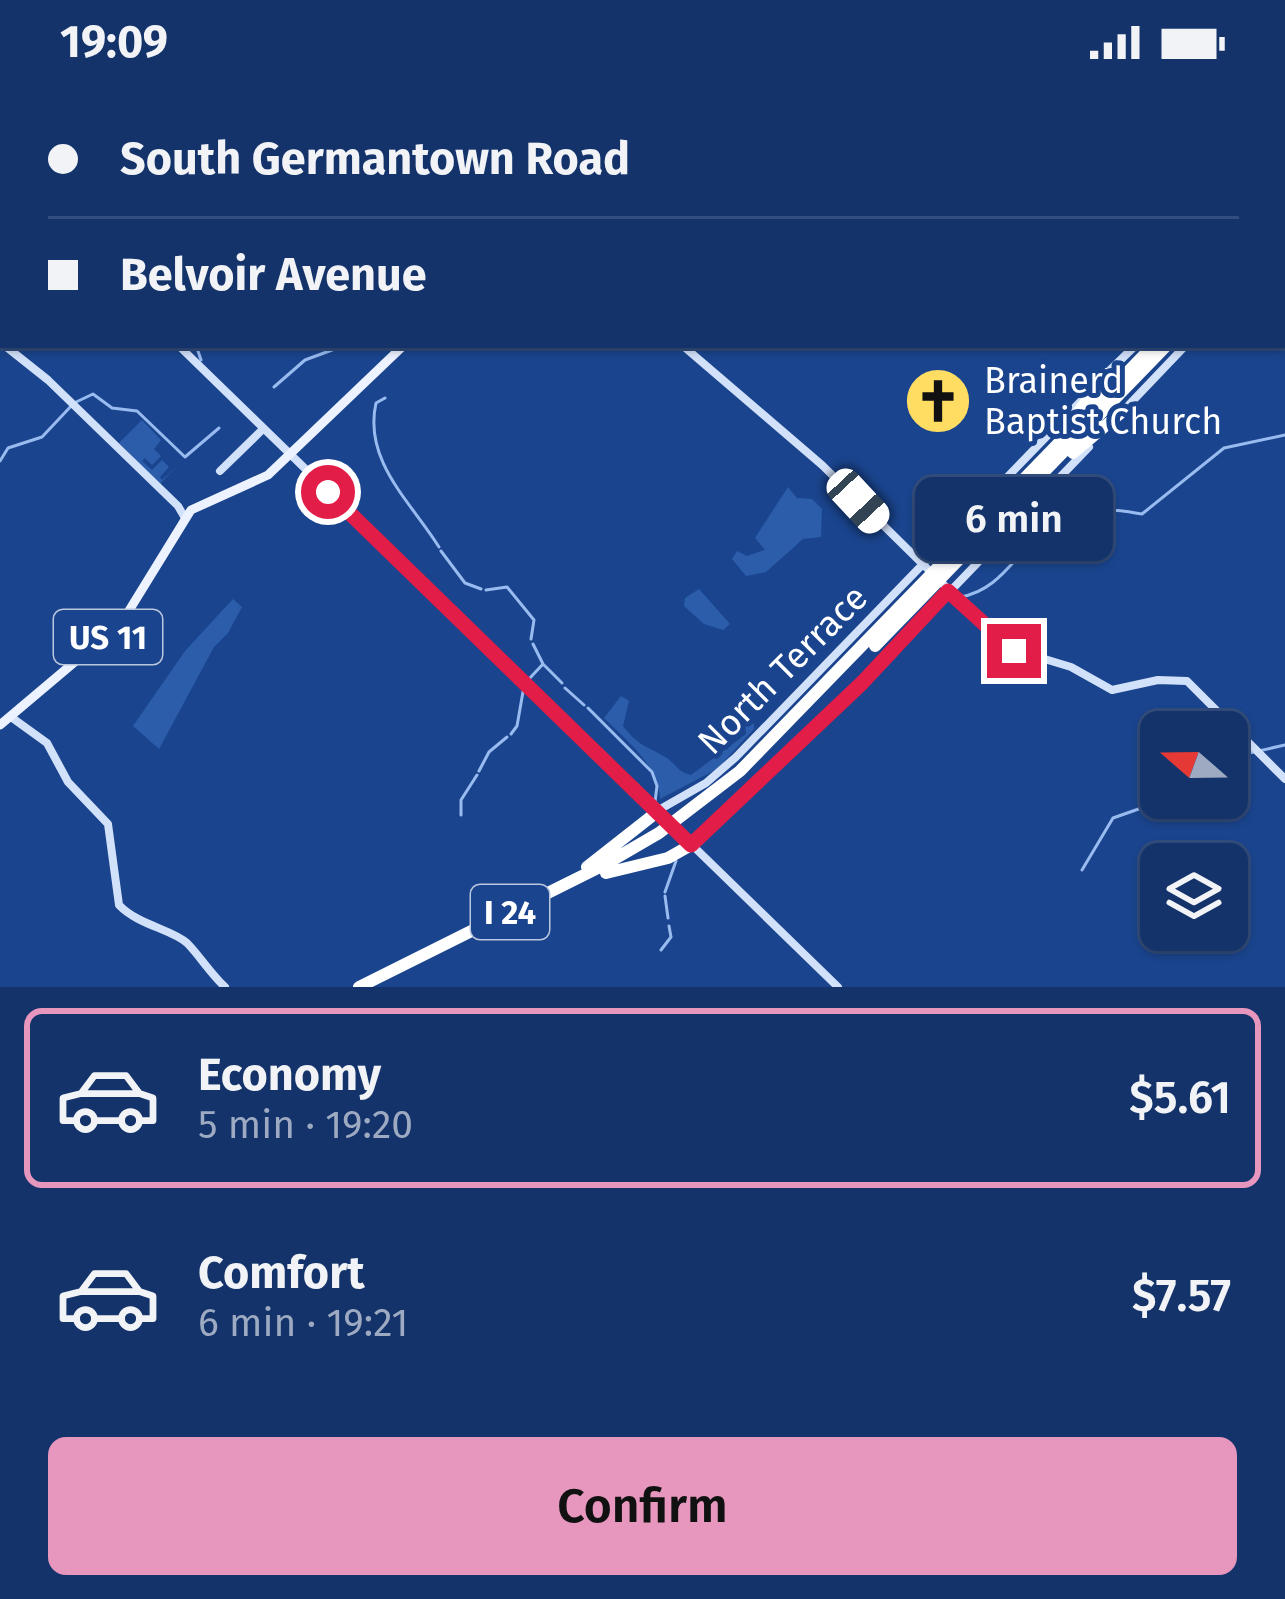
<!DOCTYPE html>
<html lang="en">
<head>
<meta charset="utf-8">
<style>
  :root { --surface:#14336a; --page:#1d3b70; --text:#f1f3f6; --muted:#9daac1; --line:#334e7e; --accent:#e797bd }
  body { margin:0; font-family:"Fira Sans",sans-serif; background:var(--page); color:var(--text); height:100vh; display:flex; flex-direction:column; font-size:45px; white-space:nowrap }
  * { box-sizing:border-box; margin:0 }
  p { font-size:39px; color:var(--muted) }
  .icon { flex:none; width:66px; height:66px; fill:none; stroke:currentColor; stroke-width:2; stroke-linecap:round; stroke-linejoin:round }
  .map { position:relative; height:903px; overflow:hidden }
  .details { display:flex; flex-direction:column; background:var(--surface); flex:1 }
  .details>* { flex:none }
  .hud { position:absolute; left:0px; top:0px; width:1287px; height:264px; box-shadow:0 3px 9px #0004,0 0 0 3px var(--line); display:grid; align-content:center; height:264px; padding:0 48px; background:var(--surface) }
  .needle { width:78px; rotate:290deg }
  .controls { position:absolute; left:1140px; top:627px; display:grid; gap:24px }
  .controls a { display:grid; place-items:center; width:108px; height:108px; border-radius:18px; background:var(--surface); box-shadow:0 3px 9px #0004,0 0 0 3px var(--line); font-size:60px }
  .end { position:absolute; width:54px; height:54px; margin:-27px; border:15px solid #e11d48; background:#fff; box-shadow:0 0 0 6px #fff }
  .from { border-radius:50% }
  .bubble { position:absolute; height:84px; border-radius:18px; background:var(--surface); box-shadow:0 3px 9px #0004,0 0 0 3px var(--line); font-size:39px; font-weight:600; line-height:84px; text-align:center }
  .car { position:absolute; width:36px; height:72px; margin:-36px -18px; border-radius:15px; box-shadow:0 0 9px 3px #0007; background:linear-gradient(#fff 24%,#345 0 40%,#fff 0 76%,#345 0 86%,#fff 0) }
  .hud b { display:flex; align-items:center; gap:42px; height:114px; font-size:45px }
  .hud b+b { border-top:3px solid var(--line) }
  .hud i { width:30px; height:30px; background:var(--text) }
  ul { padding:21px 0 0; list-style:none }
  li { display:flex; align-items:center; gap:36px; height:180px; margin:0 24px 18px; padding:0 24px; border:6px solid transparent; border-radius:18px }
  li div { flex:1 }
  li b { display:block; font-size:45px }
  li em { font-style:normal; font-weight:600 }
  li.active { border-color:var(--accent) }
  li>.icon { width:108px; height:108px; stroke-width:1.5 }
  .cta { display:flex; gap:24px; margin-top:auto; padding:24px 48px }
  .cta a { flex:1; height:138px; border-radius:18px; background:var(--accent); color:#111; font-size:48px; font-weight:600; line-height:138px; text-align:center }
  .status { display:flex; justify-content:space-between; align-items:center; height:84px; padding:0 60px; background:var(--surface); direction:ltr }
  .status svg { height:33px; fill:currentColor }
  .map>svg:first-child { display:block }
  .green { fill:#2c5dab }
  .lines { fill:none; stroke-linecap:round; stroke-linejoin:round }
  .stream { stroke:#98bbf0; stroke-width:3 }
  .secondary { stroke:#d2e1fa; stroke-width:8 }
  .primary { stroke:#ecf2ff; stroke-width:9 }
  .highway { stroke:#fff; stroke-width:12 }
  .route { stroke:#e11d48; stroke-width:15 }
  .labels { text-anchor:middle; stroke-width:10; stroke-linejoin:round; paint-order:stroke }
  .shield { fill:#1a448d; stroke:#bac7dd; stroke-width:3 }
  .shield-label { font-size:33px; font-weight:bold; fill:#fff }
  .poi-label { font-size:36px; fill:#fff; stroke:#1a448d; text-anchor:start }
  .street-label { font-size:36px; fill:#fff; stroke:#1a448d }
</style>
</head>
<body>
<div class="status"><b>19:09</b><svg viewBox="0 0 49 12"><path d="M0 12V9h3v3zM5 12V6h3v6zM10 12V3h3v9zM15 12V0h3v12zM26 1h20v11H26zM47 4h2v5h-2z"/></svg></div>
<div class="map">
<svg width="1285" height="903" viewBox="0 0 1285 903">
  <rect width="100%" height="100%" fill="#1a448d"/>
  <path class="green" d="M 142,336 L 161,356 L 154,365 L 161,372 L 152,381 L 145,374 L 142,377 L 152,386 L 162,376 L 169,383 L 160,393 L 162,396 L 177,382 L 160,400 L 119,359 Z
    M 788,403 L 797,414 L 812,415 L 822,425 L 821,453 L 803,455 L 766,488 L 746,492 L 732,475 L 737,467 L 747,472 L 765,466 L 755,454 Z
    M 699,505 L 730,540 L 723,546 L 704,540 L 684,522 L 685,514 Z
    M 233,515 L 242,523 L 228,549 L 214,563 L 159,665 L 133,642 L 185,567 Z
    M 621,612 L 629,617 L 623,642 C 639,663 646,661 665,673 C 678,681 676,687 691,691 L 746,650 L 744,633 L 754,640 L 754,645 L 717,685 L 660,715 C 659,682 627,657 604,634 Z"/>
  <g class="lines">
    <path class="stream" d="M 196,261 L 201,276
      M 443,263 L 446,261
      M 274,303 L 305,276 L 332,266
      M 385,314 L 376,319 C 363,377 411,418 439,463
      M 0,377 L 8,364 L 42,353 L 74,319 L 93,310 L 112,324 L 137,327 L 185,373 L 219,344
      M 441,467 L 465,499 L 481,505
      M 486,506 L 507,503 L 534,536 L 531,555
      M 960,513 C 1004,506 1018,462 1054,440 L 1078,444 C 1106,422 1109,425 1142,430 L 1224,364 L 1285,351
      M 533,560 L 543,580 L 562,599
      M 529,595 L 543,580
      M 565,604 L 584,621
      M 588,624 L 652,688 L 657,702 L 655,718
      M 511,650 L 517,642 L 524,602
      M 1227,674 L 1285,661
      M 479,687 L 489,668 L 507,653
      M 461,731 L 461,716 L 477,691
      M 1082,786 L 1113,734 L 1150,721 L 1161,710
      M 665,808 L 676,777
      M 665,812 L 668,834
      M 661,866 L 671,853 L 669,842"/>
    <path class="secondary" d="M 1203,0 L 1206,3
      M 177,3 L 180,0
      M 1284,78 L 1285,79
      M 1284,85 L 1285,84
      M 0,88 L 3,90
      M 1284,160 L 1285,159
      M 4,261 L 48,296 L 178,422 L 185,434
      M 178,261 L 838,903
      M 682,261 L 822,381 L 1008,564 L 1071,583 L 1112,606 L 1158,596 L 1187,597 L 1285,695
      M 1107,289 L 1136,261
      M 1124,326 L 1186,261
      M 220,387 L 263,345
      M 11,633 L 47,659 L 68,698 L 108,740 L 119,821 C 138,841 171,845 187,859 C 199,871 210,889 225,903
      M 657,727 L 706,699 L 736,673 L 1080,318
      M 691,761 L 862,599 L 1089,363"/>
    <path class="primary" d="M 914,3 L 917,0
      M 0,641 L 122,538 L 191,426 L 268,391 L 404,261"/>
    <path class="highway" d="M 1284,127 L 1285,126
      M 1284,148 L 1285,147
      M 1079,327 L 1107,290
      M 1073,369 L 1123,327
      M 875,562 L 1167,261
      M 587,783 L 657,728
      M 606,789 L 668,774 L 691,761
      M 359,903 L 604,781 L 659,749 L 740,687 L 1154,261"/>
  </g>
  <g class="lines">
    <path class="route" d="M 328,408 L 691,761 L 862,599 L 948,507 L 1014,567"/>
  </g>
  <defs>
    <symbol id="church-disc" viewBox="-11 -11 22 22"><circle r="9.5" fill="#ffdc62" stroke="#1a448d"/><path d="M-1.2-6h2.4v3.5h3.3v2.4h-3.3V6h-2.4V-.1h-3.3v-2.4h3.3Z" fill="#111"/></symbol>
  </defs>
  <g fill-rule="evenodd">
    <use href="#church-disc" x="900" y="279" width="76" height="76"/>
  </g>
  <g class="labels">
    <g class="shield">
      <rect x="54" y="526" width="108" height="54" rx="9"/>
      <rect x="471" y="801" width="78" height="54" rx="9"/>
    </g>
    <g class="shield-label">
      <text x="108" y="565">US 11</text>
      <text x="510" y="840">I 24</text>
    </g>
    <g class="poi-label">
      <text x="984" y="309">Brainerd<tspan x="984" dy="41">Baptist Church</tspan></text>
    </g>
    <g class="street-label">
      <text transform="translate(782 585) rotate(-45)" y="13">North Terrace</text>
    </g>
  </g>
</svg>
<div class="controls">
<a><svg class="needle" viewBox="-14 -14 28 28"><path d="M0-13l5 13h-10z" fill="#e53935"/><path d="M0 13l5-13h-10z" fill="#9daac1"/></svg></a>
<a><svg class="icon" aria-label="layers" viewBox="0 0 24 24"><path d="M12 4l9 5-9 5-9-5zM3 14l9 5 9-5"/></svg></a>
</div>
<i class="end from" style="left:328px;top:408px"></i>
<i class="end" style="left:1014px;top:567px"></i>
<div class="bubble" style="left:915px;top:393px;width:198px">6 min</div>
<i class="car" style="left:858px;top:417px;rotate:137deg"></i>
<div class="hud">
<b><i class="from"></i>South Germantown Road</b>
<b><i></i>Belvoir Avenue</b>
</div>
</div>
<section class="details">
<ul>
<li class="active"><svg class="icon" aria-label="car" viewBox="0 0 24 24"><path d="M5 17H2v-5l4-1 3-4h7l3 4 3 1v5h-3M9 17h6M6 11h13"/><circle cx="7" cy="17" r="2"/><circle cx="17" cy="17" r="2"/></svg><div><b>Economy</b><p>5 min · 19:20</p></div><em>$5.61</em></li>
<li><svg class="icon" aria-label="car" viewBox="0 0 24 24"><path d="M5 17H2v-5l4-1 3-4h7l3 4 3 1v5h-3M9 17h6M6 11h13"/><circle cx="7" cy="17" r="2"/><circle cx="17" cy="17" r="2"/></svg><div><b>Comfort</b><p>6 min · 19:21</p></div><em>$7.57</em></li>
</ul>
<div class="cta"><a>Confirm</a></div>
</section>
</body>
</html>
